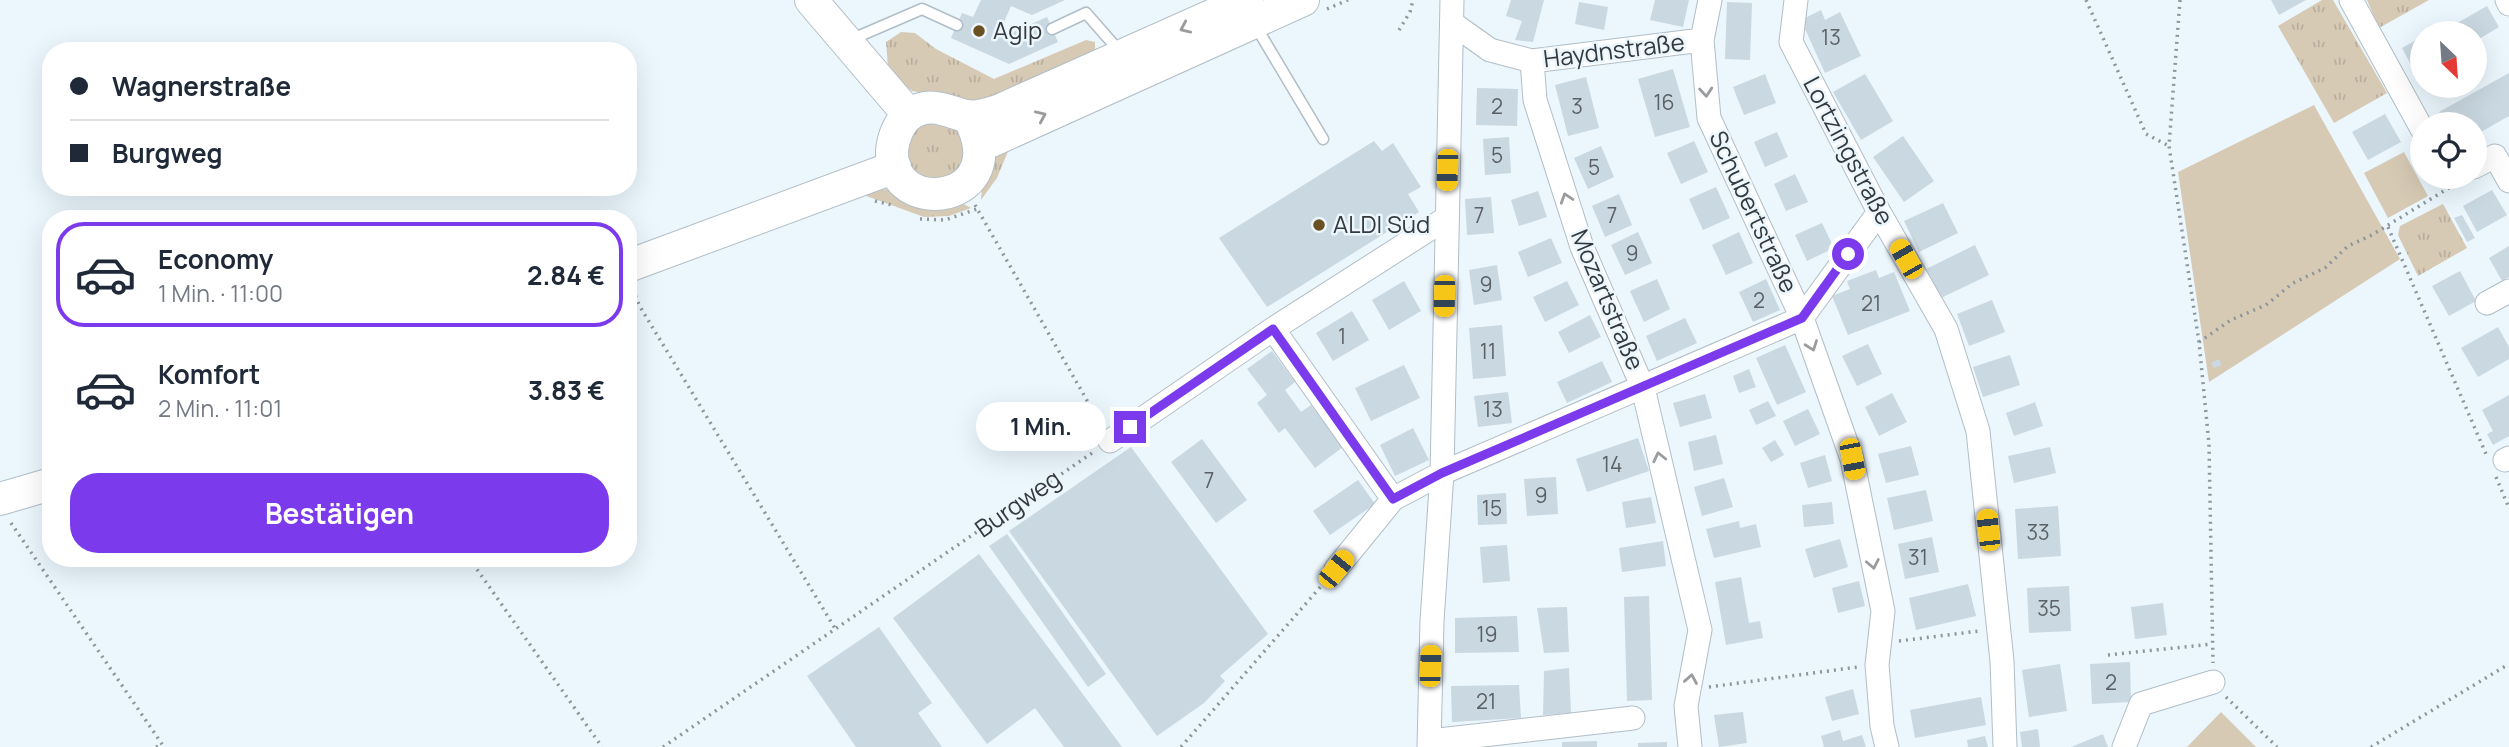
<!DOCTYPE html>
<html lang="de">
<head>
<meta charset="utf-8">
<style>
  :root { --surface:#fff; --page:#f2f2f3; --text:#1f2937; --muted:#747a83; --line:#e0e1e3; --accent:#7c3aed }
  body { margin:0; font-family:Manrope,sans-serif; background:var(--page); color:var(--text); height:100vh; display:flex; flex-direction:column; font-size:26px; white-space:nowrap }
  * { box-sizing:border-box; margin:0 }
  p { font-size:23px; color:var(--muted) }
  .icon { flex:none; width:38px; height:38px; fill:none; stroke:currentColor; stroke-width:2; stroke-linecap:round; stroke-linejoin:round }
  .map { position:relative; flex:1; overflow:hidden }
  .sheet { position:absolute; left:42px; top:210px; width:595px; height:357px; display:flex; flex-direction:column; background:var(--surface); border-radius:28px; box-shadow:0 7px 28px #0002 }
  .sheet>* { flex:none }
  .top-card { position:absolute; left:42px; top:42px; width:595px; height:154px; border-radius:28px; box-shadow:0 7px 28px #0002; display:grid; align-content:center; height:154px; padding:0 28px; background:var(--surface) }
  .needle { width:46px; rotate:155deg }
  .buttons { position:absolute; left:2410px; top:21px; display:grid; gap:14px }
  .buttons a { display:grid; place-items:center; width:77px; height:77px; border-radius:50%; background:var(--surface); box-shadow:0 7px 28px #0002; font-size:35px }
  .end { position:absolute; width:32px; height:32px; margin:-16px; border:9px solid #7c3aed; background:#fff; box-shadow:0 0 0 4px #fff }
  .from { border-radius:50% }
  .bubble { position:absolute; height:49px; border-radius:24px; background:var(--surface); box-shadow:0 7px 28px #0002; font-size:23px; font-weight:700; line-height:49px; text-align:center }
  .car { position:absolute; width:21px; height:42px; margin:-21px -10px; border-radius:9px; box-shadow:0 0 5px 2px #0007; background:linear-gradient(#f5c518 24%,#345 0 40%,#f5c518 0 76%,#345 0 86%,#f5c518 0) }
  .top-card b { display:flex; align-items:center; gap:24px; height:66px; font-size:26px }
  .top-card b+b { border-top:2px solid var(--line) }
  .top-card i { width:18px; height:18px; background:var(--text) }
  ul { padding:12px 0 0; list-style:none }
  li { display:flex; align-items:center; gap:21px; height:105px; margin:0 14px 10px; padding:0 14px; border:4px solid transparent; border-radius:28px }
  li div { flex:1 }
  li b { display:block; font-size:26px }
  li em { font-style:normal; font-weight:700 }
  li.current { border-color:var(--accent) }
  li>.icon { width:63px; height:63px; stroke-width:1.5 }
  .button { display:flex; gap:14px; margin-top:auto; padding:14px 28px }
  .button a { flex:1; height:80px; border-radius:28px; background:var(--accent); color:#fff; font-size:28px; font-weight:700; line-height:80px; text-align:center }
  .map>svg:first-child { display:block }
  .grass { fill:url(#grass-tufts) }
  .park { fill:#d7cab5 }
  .building { fill:#cad8e1 }
  .lines { fill:none; stroke-linecap:round; stroke-linejoin:round }
  .lane-casing { stroke:#b1bec7; stroke-width:13 }
  .street-casing { stroke:#b1bec7; stroke-width:25 }
  .secondary-casing { stroke:#b1bec7; stroke-width:34 }
  .path { stroke:#8e969c; stroke-width:3.5; stroke-dasharray:2 5; stroke-linecap:butt }
  .lane { stroke:#fff; stroke-width:10 }
  .street { stroke:#fff; stroke-width:23 }
  .secondary { stroke:#fff; stroke-width:32 }
  .oneway { stroke:#9a9c9e }
  .route { stroke:#7c3aed; stroke-width:9 }
  .poi-dot { fill:#6a5122; stroke:#ebf6fd; stroke-width:2.5 }
  .labels { text-anchor:middle; stroke-width:5; stroke-linejoin:round; paint-order:stroke }
  .number-label { font-size:21px; fill:#5a6166 }
  .poi-label { font-size:24px; fill:#34393d; stroke:#ebf6fd; text-anchor:start }
  .street-label { font-size:24px; fill:#34393d; stroke:#ebf6fd }
</style>
</head>
<body>
<div class="map">
<svg width="2509" height="747" viewBox="0 0 2509 747">
  <defs>
    <pattern id="grass-tufts" width="24" height="20" patternUnits="userSpaceOnUse" patternTransform="scale(1.75)"><rect width="24" height="20" fill="#d7cab5"/><path d="M3 7l-1-3M5 7V3M7 7l1-3M15 17l-1-3M17 17v-4M19 17l1-3" fill="none" stroke="#b9ae9d"/></pattern>
  </defs>
  <rect width="100%" height="100%" fill="#ebf6fd"/>
  <path class="grass" d="M 2322,0 L 2333,0 L 2387,93 L 2334,123 L 2278,26 Z
    M 2367,0 L 2429,0 L 2379,28 Z
    M 901,32 L 915,33 L 936,49 L 994,79 L 1086,40 L 1095,42 L 1095,51 L 988,105 L 912,91 L 896,79 L 888,67 L 886,42 Z
    M 926,116 L 966,132 L 961,176 L 916,181 L 901,139 Z
    M 1009,149 L 997,178 L 981,200 L 982,185 L 993,156 Z
    M 886,189 L 945,206 L 962,203 L 971,208 L 949,216 L 924,217 L 861,194 Z
    M 2443,204 L 2467,248 L 2418,276 L 2398,235 L 2400,226 Z"/>
  <path class="park" d="M 2314,105 L 2400,259 L 2209,382 L 2178,172 Z
    M 2404,152 L 2428,196 L 2388,218 L 2364,173 Z
    M 2221,712 L 2256,747 L 2187,747 Z"/>
  <path class="building" d="M 981,0 L 1065,0 L 1032,15 L 1011,6 L 1001,29 L 1009,34 L 1047,17 L 1058,42 L 1009,64 L 951,38 L 962,13 L 973,17 Z
    M 1511,0 L 1544,0 L 1533,42 L 1515,40 L 1522,21 L 1506,16 Z
    M 1655,0 L 1689,0 L 1683,27 L 1650,20 Z
    M 2271,0 L 2306,0 L 2279,15 Z
    M 1579,2 L 1608,7 L 1604,30 L 1575,24 Z
    M 1727,2 L 1752,3 L 1750,60 L 1725,59 Z
    M 2487,6 L 2499,27 L 2474,42 L 2474,33 L 2456,33 L 2452,26 Z
    M 1821,10 L 1825,20 L 1840,12 L 1861,56 L 1825,73 L 1801,20 Z
    M 2440,27 L 2444,33 L 2428,33 Z
    M 2422,37 L 2422,85 L 2402,48 Z
    M 1673,69 L 1690,127 L 1655,137 L 1638,79 Z
    M 2509,73 L 2509,116 L 2474,136 L 2474,124 L 2446,124 L 2439,112 Z
    M 1765,74 L 1776,103 L 1744,115 L 1733,87 Z
    M 1865,74 L 1893,121 L 1861,140 L 1833,92 Z
    M 1586,77 L 1599,128 L 1568,136 L 1555,85 Z
    M 1477,88 L 1518,89 L 1517,126 L 1476,125 Z
    M 2385,114 L 2401,142 L 2368,160 L 2352,132 Z
    M 1777,132 L 1788,157 L 1765,167 L 1754,142 Z
    M 1903,136 L 1934,181 L 1904,202 L 1873,157 Z
    M 1509,137 L 1511,173 L 1485,175 L 1483,139 Z
    M 1374,141 L 1382,151 L 1393,143 L 1421,187 L 1408,194 L 1419,212 L 1267,307 L 1219,238 Z
    M 1694,141 L 1708,172 L 1681,184 L 1667,153 Z
    M 1601,146 L 1614,177 L 1588,189 L 1574,158 Z
    M 1795,174 L 1808,202 L 1786,211 L 1774,184 Z
    M 1716,187 L 1730,218 L 1703,230 L 1689,199 Z
    M 2492,190 L 2507,215 L 2477,232 L 2463,206 Z
    M 1538,191 L 1547,217 L 1519,226 L 1511,200 Z
    M 1619,194 L 1632,225 L 1605,237 L 1592,206 Z
    M 1491,197 L 1494,233 L 1467,235 L 1465,199 Z
    M 1943,203 L 1958,233 L 1919,252 L 1904,221 Z
    M 2462,215 L 2475,238 L 2467,242 L 2454,218 Z
    M 1822,223 L 1834,248 L 1807,261 L 1795,235 Z
    M 1638,232 L 1652,263 L 1625,275 L 1611,245 Z
    M 1739,232 L 1753,263 L 1726,275 L 1712,245 Z
    M 1551,238 L 1562,263 L 1528,277 L 1518,252 Z
    M 1975,245 L 1989,275 L 1941,298 L 1926,269 Z
    M 2509,246 L 2509,277 L 2502,281 L 2489,258 Z
    M 1497,265 L 1502,300 L 1474,305 L 1469,270 Z
    M 1876,270 L 1879,278 L 1894,272 L 1910,311 L 1848,335 L 1832,296 L 1850,289 L 1847,281 Z
    M 2460,271 L 2476,301 L 2449,316 L 2432,286 Z
    M 1657,279 L 1670,309 L 1644,322 L 1630,291 Z
    M 1766,279 L 1780,310 L 1753,322 L 1739,292 Z
    M 1404,281 L 1421,311 L 1389,330 L 1372,300 Z
    M 1567,281 L 1579,305 L 1545,322 L 1533,297 Z
    M 1992,300 L 2005,332 L 1969,346 L 1957,314 Z
    M 1352,311 L 1369,340 L 1333,361 L 1316,333 Z
    M 1590,315 L 1601,337 L 1569,353 L 1558,332 Z
    M 1685,318 L 1697,343 L 1657,361 L 1646,336 Z
    M 1502,325 L 1506,376 L 1473,379 L 1469,328 Z
    M 2498,327 L 2509,347 L 2509,359 L 2478,377 L 2461,348 Z
    M 1868,344 L 1882,374 L 1857,386 L 1842,356 Z
    M 1785,345 L 1806,392 L 1777,405 L 1756,358 Z
    M 1272,351 L 1295,382 L 1285,390 L 1301,412 L 1311,405 L 1343,447 L 1315,468 L 1285,428 L 1279,433 L 1257,403 L 1267,395 L 1247,369 Z
    M 2010,355 L 2020,385 L 1983,397 L 1973,367 Z
    M 2219,359 L 2222,365 L 2214,368 L 2211,363 Z
    M 1602,361 L 1612,382 L 1567,403 L 1557,382 Z
    M 1404,365 L 1420,398 L 1371,421 L 1355,388 Z
    M 1749,369 L 1756,387 L 1739,393 L 1733,376 Z
    M 1508,392 L 1512,423 L 1478,427 L 1474,396 Z
    M 1892,393 L 1907,422 L 1879,436 L 1865,407 Z
    M 1705,394 L 1712,418 L 1680,427 L 1673,403 Z
    M 2509,395 L 2509,436 L 2493,445 L 2487,434 L 2493,431 L 2482,410 Z
    M 1768,401 L 1776,416 L 1756,425 L 1749,410 Z
    M 2035,402 L 2043,426 L 2014,436 L 2006,413 Z
    M 1808,409 L 1820,434 L 1795,446 L 1783,421 Z
    M 1413,428 L 1429,460 L 1395,476 L 1380,445 Z
    M 1716,435 L 1723,464 L 1694,471 L 1688,442 Z
    M 1638,438 L 1649,471 L 1587,492 L 1576,459 Z
    M 1202,439 L 1247,500 L 1216,523 L 1171,462 Z
    M 1775,440 L 1784,455 L 1771,462 L 1762,448 Z
    M 1911,446 L 1919,475 L 1886,483 L 1878,454 Z
    M 1131,447 L 1268,634 L 1220,676 L 1225,681 L 1204,703 L 1157,736 L 1009,531 Z
    M 2050,447 L 2056,473 L 2014,483 L 2008,456 Z
    M 1825,455 L 1832,481 L 1808,488 L 1800,463 Z
    M 1556,477 L 1558,514 L 1527,516 L 1524,479 Z
    M 1724,478 L 1733,507 L 1702,516 L 1694,487 Z
    M 1358,480 L 1375,504 L 1330,535 L 1313,511 Z
    M 1926,490 L 1933,521 L 1894,530 L 1887,498 Z
    M 1506,493 L 1507,524 L 1478,525 L 1477,495 Z
    M 1651,497 L 1656,523 L 1626,528 L 1622,502 Z
    M 1832,502 L 1834,524 L 1804,527 L 1802,505 Z
    M 2058,506 L 2061,556 L 2018,559 L 2015,509 Z
    M 1739,521 L 1740,528 L 1756,524 L 1761,547 L 1714,558 L 1706,529 Z
    M 1007,534 L 1106,674 L 1088,687 L 989,546 Z
    M 1932,537 L 1939,572 L 1905,579 L 1898,544 Z
    M 1840,539 L 1848,567 L 1814,578 L 1805,549 Z
    M 1663,541 L 1666,566 L 1622,572 L 1619,548 Z
    M 1507,545 L 1510,581 L 1483,583 L 1480,547 Z
    M 979,554 L 1122,747 L 1064,747 L 1035,708 L 987,744 L 893,618 Z
    M 1741,577 L 1749,623 L 1760,621 L 1763,638 L 1726,645 L 1715,582 Z
    M 1859,581 L 1865,606 L 1838,613 L 1832,588 Z
    M 1968,584 L 1976,616 L 1916,630 L 1909,598 Z
    M 2069,586 L 2071,631 L 2029,633 L 2027,588 Z
    M 1649,596 L 1652,700 L 1627,701 L 1624,597 Z
    M 2163,603 L 2167,635 L 2135,639 L 2131,607 Z
    M 1567,607 L 1569,652 L 1544,653 L 1537,608 Z
    M 1517,616 L 1519,652 L 1455,653 L 1455,618 Z
    M 879,627 L 932,703 L 918,713 L 942,747 L 856,747 L 807,676 Z
    M 2130,662 L 2131,702 L 2092,704 L 2090,664 Z
    M 2060,664 L 2067,711 L 2029,717 L 2022,670 Z
    M 1569,668 L 1571,713 L 1543,715 L 1544,671 Z
    M 1519,685 L 1521,718 L 1452,722 L 1451,686 Z
    M 1853,689 L 1859,714 L 1832,721 L 1825,697 Z
    M 1981,697 L 1986,725 L 1915,738 L 1910,710 Z
    M 1743,712 L 1747,743 L 1719,747 L 1714,715 Z
    M 2038,729 L 2040,747 L 2022,747 L 2020,732 Z
    M 1840,730 L 1843,741 L 1862,735 L 1866,747 L 1824,747 L 1821,736 Z
    M 2103,734 L 2108,747 L 2071,747 Z
    M 1985,736 L 1988,747 L 1968,747 L 1967,740 Z
    M 1597,741 L 1597,747 L 1562,747 L 1562,742 Z
    M 1667,742 L 1667,747 L 1638,747 L 1638,743 Z"/>
  <g class="lines">
    <defs>
      <path id="lane" d="M 1255,25 L 1323,139
        M 1052,29 L 1086,13 L 1121,53
        M 850,40 L 922,9 L 957,25"/>
      <path id="street" d="M 1710,0 L 1702,40 L 1709,118 L 1802,318 L 1852,459 L 1883,611 L 1877,665 L 1882,726 L 1887,747
        M 1796,0 L 1791,42 L 1879,212 L 1946,329 L 1978,431 L 2002,661 L 2005,747
        M 2351,0 L 2422,129
        M 2507,0 L 2509,4
        M 1452,23 L 1490,50 L 1532,61 L 1702,40
        M 1532,61 L 1535,100 L 1582,247 L 1643,388 L 1700,630 L 1686,706 L 1690,747
        M 2474,167 L 2495,156 L 2509,181
        M 2487,303 L 2509,291
        M 1273,329 L 1393,499
        M 1110,441 L 1273,329 L 1445,219
        M 2505,460 L 2509,458
        M 1336,569 L 1393,499 L 1442,473 L 1802,318 L 1879,212
        M 1430,741 L 1633,718
        M 1429,747 L 1432,621 L 1442,473 L 1452,0
        M 2124,747 L 2141,704 L 2213,682"/>
      <path id="secondary" d="M 811,0 L 909,115
        M 968,116 C 1017,204 889,220 892,151 C 893,138 899,122 910,114 C 931,101 946,111 966,116 C 976,118 989,114 998,111 L 1247,0
        M 980,146 L 1303,0
        M 628,266 L 895,167
        M 0,499 L 51,484"/>
    </defs>
    <use href="#lane" class="lane-casing"/>
    <use href="#street" class="street-casing"/>
    <use href="#secondary" class="secondary-casing"/>
    <path class="path" d="M 2086,0 L 2146,134 L 2169,146
      M 2180,0 L 2169,146 L 2199,342 L 2209,444 L 2213,663
      M 1327,9 L 1348,0
      M 1399,30 L 1410,12 L 1413,0
      M 875,201 L 892,205
      M 975,205 L 1100,423
      M 920,219 L 945,220 L 977,209
      M 2388,227 L 2486,454
      M 633,289 L 639,305 L 836,630
      M 2199,342 L 2231,320 L 2266,305 L 2293,283 L 2325,268 L 2348,246 L 2372,235 L 2452,186 L 2454,177
      M 2496,477 L 2509,508
      M 11,523 L 164,747
      M 469,558 L 602,747
      M 1899,641 L 1979,631
      M 2108,655 L 2212,644
      M 1709,687 L 1858,667
      M 2226,697 L 2277,747
      M 156,747 L 162,745
      M 663,747 L 1095,451
      M 1181,747 L 1323,584
      M 2371,747 L 2509,664"/>
    <use href="#lane" class="lane"/>
    <use href="#street" class="street"/>
    <use href="#secondary" class="secondary"/>
  </g>
  <defs><path id="oneway-chevron" d="M-2-3.5L2.5 0L-2 3.5" fill="none" stroke-width="1.6" stroke-linecap="round" stroke-linejoin="round" transform="scale(1.75)"/></defs>
  <g class="oneway">
    <use href="#oneway-chevron" transform="translate(1185 28) rotate(156)"/>
    <use href="#oneway-chevron" transform="translate(1706 92) rotate(85)"/>
    <use href="#oneway-chevron" transform="translate(1041 116) rotate(-24)"/>
    <use href="#oneway-chevron" transform="translate(1566 198) rotate(-108)"/>
    <use href="#oneway-chevron" transform="translate(1812 346) rotate(70)"/>
    <use href="#oneway-chevron" transform="translate(1659 457) rotate(-103)"/>
    <use href="#oneway-chevron" transform="translate(1873 564) rotate(79)"/>
    <use href="#oneway-chevron" transform="translate(1691 679) rotate(-80)"/>
  </g>
  <g class="lines">
    <path class="route" d="M 1130,427 L 1273,329 L 1393,499 L 1442,473 L 1802,318 L 1848,254"/>
  </g>
  <g class="poi-dot">
    <circle cx="979" cy="31" r="7"/>
    <circle cx="1319" cy="225" r="7"/>
  </g>
  <g class="labels">
    <g class="number-label">
      <text x="1831" y="45">13</text>
      <text x="1664" y="110">16</text>
      <text x="1497" y="114">2</text>
      <text x="1577" y="114">3</text>
      <text x="1497" y="163">5</text>
      <text x="1594" y="175">5</text>
      <text x="1479" y="223">7</text>
      <text x="1612" y="223">7</text>
      <text x="1632" y="261">9</text>
      <text x="1486" y="292">9</text>
      <text x="1759" y="308">2</text>
      <text x="1871" y="311">21</text>
      <text x="1342" y="344">1</text>
      <text x="1488" y="359">11</text>
      <text x="1493" y="417">13</text>
      <text x="1612" y="472">14</text>
      <text x="1209" y="488">7</text>
      <text x="1541" y="503">9</text>
      <text x="1492" y="516">15</text>
      <text x="2038" y="540">33</text>
      <text x="1918" y="565">31</text>
      <text x="2049" y="616">35</text>
      <text x="1487" y="642">19</text>
      <text x="2111" y="690">2</text>
      <text x="1486" y="709">21</text>
    </g>
    <g class="poi-label">
      <text x="993" y="39">Agip</text>
      <text x="1333" y="233">ALDI Süd</text>
    </g>
    <g class="street-label">
      <text transform="translate(1614 51) rotate(-7)" y="8">Haydnstraße</text>
      <text transform="translate(1848 151) rotate(62)" y="8">Lortzingstraße</text>
      <text transform="translate(1753 212) rotate(65)" y="8">Schubertstraße</text>
      <text transform="translate(1607 300) rotate(67)" y="8">Mozartstraße</text>
      <text transform="translate(1018 504) rotate(-35)" y="8">Burgweg</text>
    </g>
  </g>
</svg>
<div class="buttons">
<a><svg class="needle" viewBox="-14 -14 28 28"><path d="M0-13l5 13h-10z" fill="#e53935"/><path d="M0 13l5-13h-10z" fill="#747a83"/></svg></a>
<a><svg class="icon" aria-label="locate" viewBox="0 0 24 24"><circle cx="12" cy="12" r="6"/><path d="M12 2v4M12 18v4M2 12h4M18 12h4"/></svg></a>
</div>
<i class="end from" style="left:1848px;top:254px"></i>
<i class="end" style="left:1130px;top:427px"></i>
<div class="bubble" style="left:976px;top:402px;width:130px">1 Min.</div>
<i class="car" style="left:1447px;top:170px;rotate:182deg"></i>
<i class="car" style="left:1906px;top:259px;rotate:330deg"></i>
<i class="car" style="left:1444px;top:296px;rotate:181deg"></i>
<i class="car" style="left:1852px;top:459px;rotate:169deg"></i>
<i class="car" style="left:1988px;top:530px;rotate:354deg"></i>
<i class="car" style="left:1336px;top:569px;rotate:39deg"></i>
<i class="car" style="left:1430px;top:666px;rotate:2deg"></i>
<div class="top-card">
<b><i class="from"></i>Wagnerstraße</b>
<b><i></i>Burgweg</b>
</div>
<section class="sheet">
<ul>
<li class="current"><svg class="icon" aria-label="car" viewBox="0 0 24 24"><path d="M5 17H2v-5l4-1 3-4h7l3 4 3 1v5h-3M9 17h6M6 11h13"/><circle cx="7" cy="17" r="2"/><circle cx="17" cy="17" r="2"/></svg><div><b>Economy</b><p>1 Min. · 11:00</p></div><em>2.84 €</em></li>
<li><svg class="icon" aria-label="car" viewBox="0 0 24 24"><path d="M5 17H2v-5l4-1 3-4h7l3 4 3 1v5h-3M9 17h6M6 11h13"/><circle cx="7" cy="17" r="2"/><circle cx="17" cy="17" r="2"/></svg><div><b>Komfort</b><p>2 Min. · 11:01</p></div><em>3.83 €</em></li>
</ul>
<div class="button"><a>Bestätigen</a></div>
</section>
</div>
</body>
</html>
